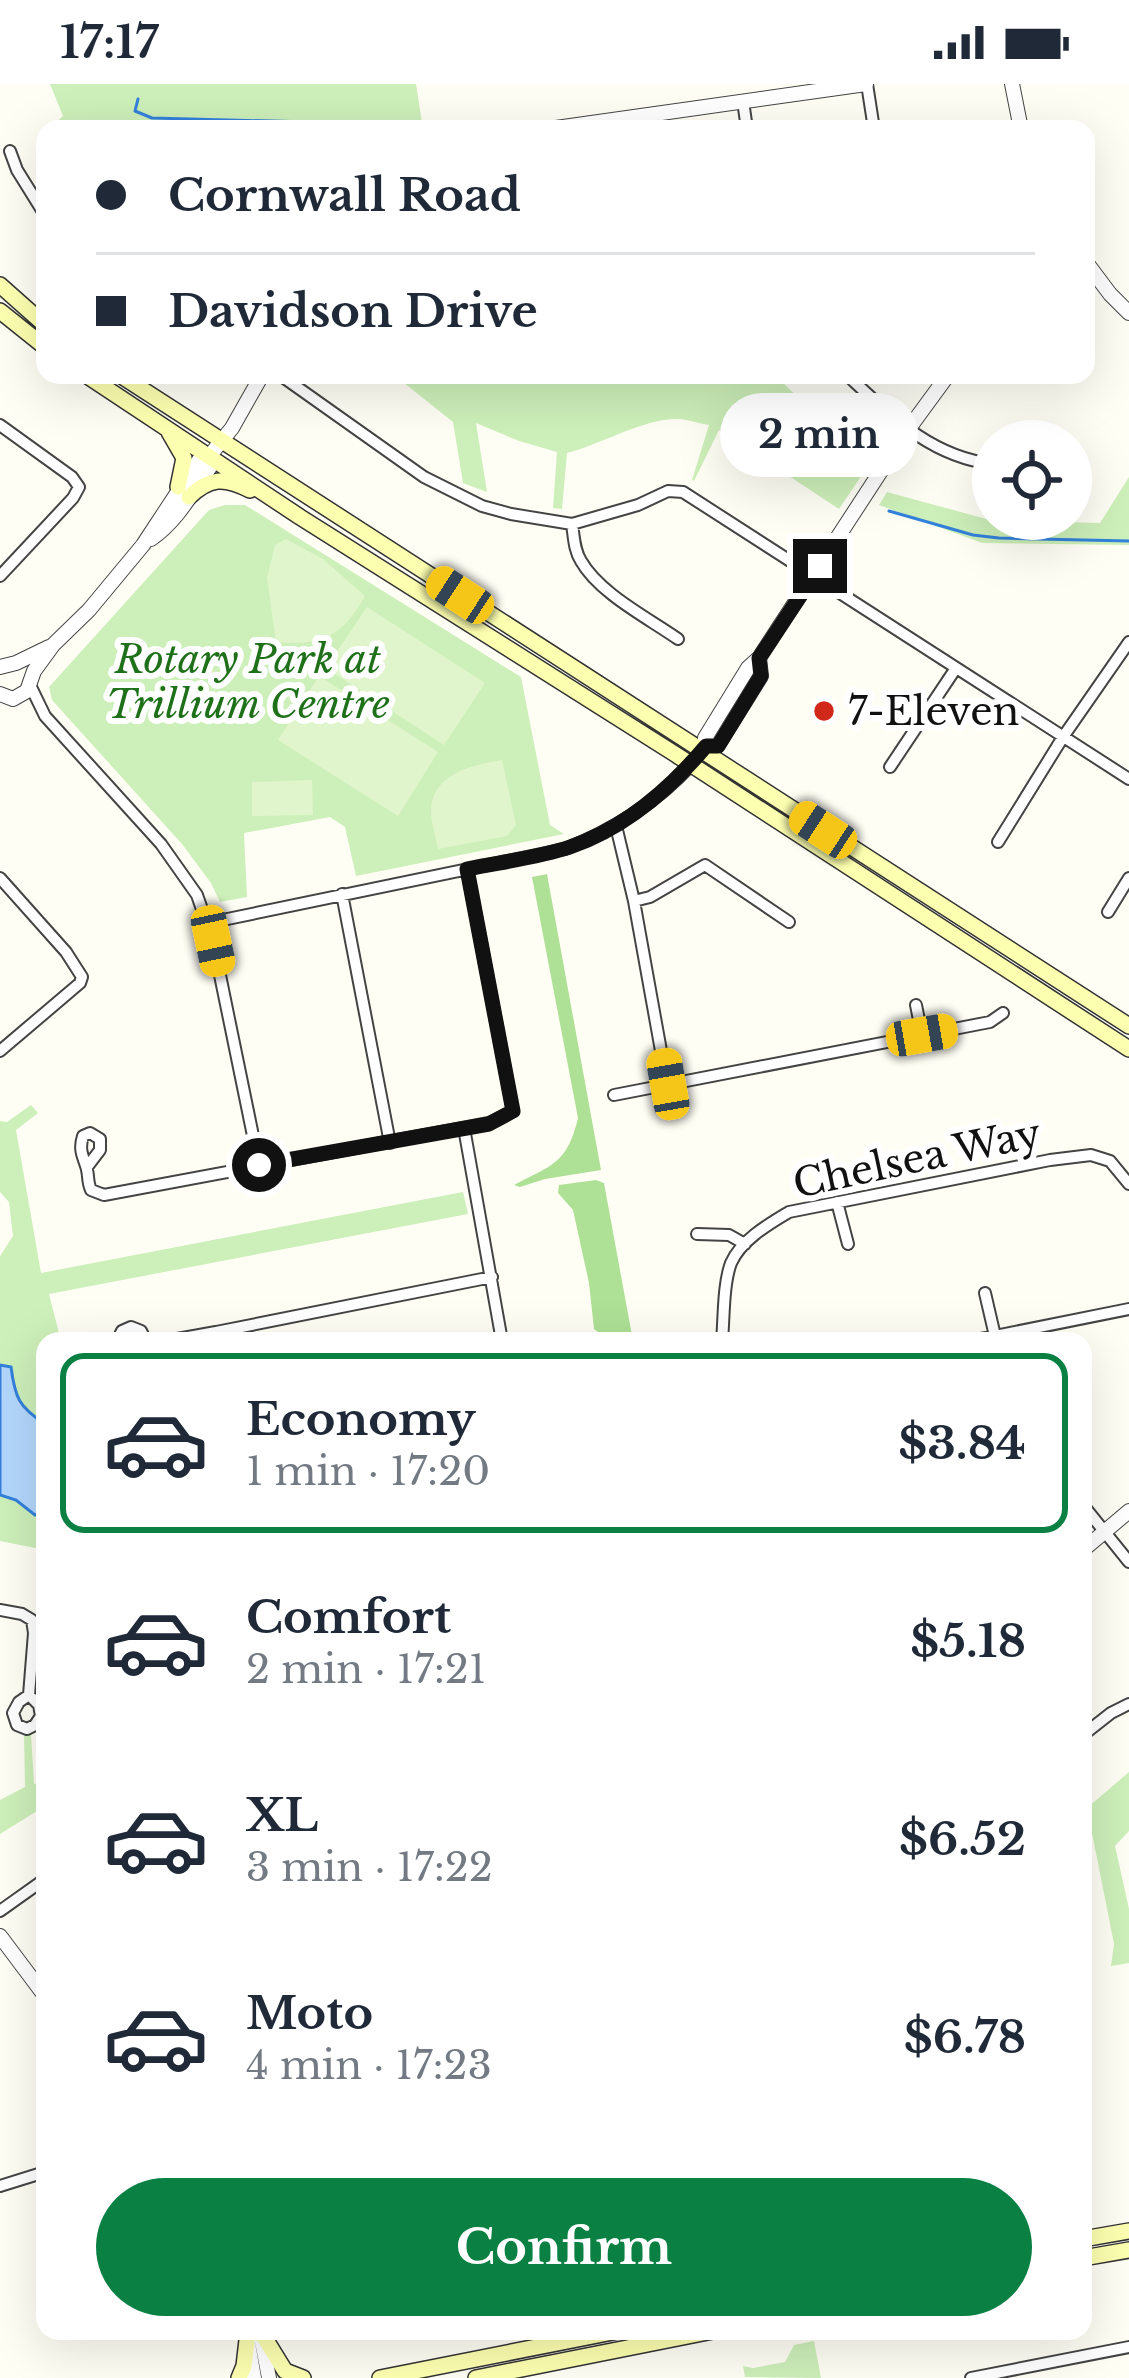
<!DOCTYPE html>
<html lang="en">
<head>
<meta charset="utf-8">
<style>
  :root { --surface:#fff; --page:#f6f6f7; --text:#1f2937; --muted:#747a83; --line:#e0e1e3; --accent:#0b8043 }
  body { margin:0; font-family:"Libre Baskerville",serif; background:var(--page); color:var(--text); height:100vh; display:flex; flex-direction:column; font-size:45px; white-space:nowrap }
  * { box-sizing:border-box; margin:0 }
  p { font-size:39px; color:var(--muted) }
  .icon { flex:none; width:66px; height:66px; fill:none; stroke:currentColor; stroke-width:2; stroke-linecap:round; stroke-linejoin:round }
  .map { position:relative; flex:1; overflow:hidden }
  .drawer { position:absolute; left:36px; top:1248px; width:1056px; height:1008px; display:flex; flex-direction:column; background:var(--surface); border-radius:24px; box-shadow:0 12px 48px #0002 }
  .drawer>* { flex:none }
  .hud { position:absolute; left:36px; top:36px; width:1059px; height:264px; border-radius:24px; box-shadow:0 12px 48px #0002; display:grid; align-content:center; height:264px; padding:0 60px; background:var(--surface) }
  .tools { position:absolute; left:972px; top:336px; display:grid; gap:24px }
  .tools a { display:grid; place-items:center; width:120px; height:120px; border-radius:50%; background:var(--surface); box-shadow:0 12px 48px #0002; font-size:60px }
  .end { position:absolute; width:54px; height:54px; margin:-27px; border:15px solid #111; background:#fff; box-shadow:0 0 0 6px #fff }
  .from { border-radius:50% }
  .bubble { position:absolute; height:84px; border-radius:42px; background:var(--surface); box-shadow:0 12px 48px #0002; font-size:39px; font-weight:700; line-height:84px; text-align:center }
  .car { position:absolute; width:36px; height:72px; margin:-36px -18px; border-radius:15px; box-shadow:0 0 9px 3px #0007; background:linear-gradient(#f5c518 24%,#345 0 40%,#f5c518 0 76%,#345 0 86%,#f5c518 0) }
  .hud b { display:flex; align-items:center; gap:42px; height:114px; font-size:45px }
  .hud b+b { border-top:3px solid var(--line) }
  .hud i { width:30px; height:30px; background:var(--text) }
  ul { padding:21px 0 0; list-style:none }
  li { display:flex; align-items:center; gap:36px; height:180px; margin:0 24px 18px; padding:0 36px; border:6px solid transparent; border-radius:24px }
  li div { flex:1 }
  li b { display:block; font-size:45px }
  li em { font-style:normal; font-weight:700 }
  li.active { border-color:var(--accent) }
  li>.icon { width:108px; height:108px; stroke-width:1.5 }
  .action { display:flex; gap:24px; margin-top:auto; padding:24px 60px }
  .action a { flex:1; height:138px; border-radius:72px; background:var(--accent); color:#fff; font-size:48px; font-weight:700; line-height:138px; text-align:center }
  .status { display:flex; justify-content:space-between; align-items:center; height:84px; padding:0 60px; background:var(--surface); direction:ltr }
  .status svg { height:33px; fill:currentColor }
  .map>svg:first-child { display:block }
  .green { fill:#cdefb9 }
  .forest { fill:#aee196 }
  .pitch { fill:#e1f5cc }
  .water { fill:#b3d7fc; stroke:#3381db; stroke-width:3 }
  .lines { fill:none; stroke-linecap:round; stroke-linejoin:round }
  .stream { stroke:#3381db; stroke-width:3 }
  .minor-casing { stroke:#444; stroke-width:14 }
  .tertiary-casing { stroke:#444; stroke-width:16 }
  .secondary-casing { stroke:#333; stroke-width:18 }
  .minor { stroke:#fff; stroke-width:10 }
  .tertiary { stroke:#fff; stroke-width:14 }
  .secondary { stroke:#fdffb0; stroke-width:15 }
  .route { stroke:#111; stroke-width:15 }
  .poi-dot { fill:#d12919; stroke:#fff; stroke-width:4.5 }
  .labels { text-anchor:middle; stroke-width:12; stroke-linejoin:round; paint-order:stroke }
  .park-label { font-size:39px; font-style:italic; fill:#1f7119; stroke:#fff }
  .poi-label { font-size:39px; fill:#111; stroke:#fff; text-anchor:start }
  .street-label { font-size:39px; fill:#111; stroke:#fff }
</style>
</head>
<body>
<div class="status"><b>17:17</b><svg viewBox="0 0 49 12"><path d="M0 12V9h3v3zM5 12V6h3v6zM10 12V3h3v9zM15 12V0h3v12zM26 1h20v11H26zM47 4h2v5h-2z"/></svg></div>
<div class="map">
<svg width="1129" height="2294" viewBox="0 0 1129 2294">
  <rect width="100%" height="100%" fill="#fffef5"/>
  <path class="green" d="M 50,0 L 416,0 L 423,45 L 49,45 L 63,32 Z
    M 394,291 L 775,291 L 868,382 L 839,425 L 719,346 L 694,397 L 692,396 L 709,341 C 700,340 690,336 680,335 C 646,333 602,360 567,369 L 562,425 L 553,424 L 557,368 L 519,357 L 476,339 L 487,408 L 463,399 L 453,338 Z
    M 1129,393 L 1129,461 L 982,459 L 879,421 L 887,408 L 990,436 L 1100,439 Z
    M 225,421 L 245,421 L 521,593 L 550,741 L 564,750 L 356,792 L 345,743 L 330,733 L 244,749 L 247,813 L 220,818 L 211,799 L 182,760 L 52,616 L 49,603 L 209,426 Z
    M 31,1021 L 38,1029 L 16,1046 L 41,1189 L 463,1108 L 468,1130 L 49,1210 L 61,1257 L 45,1257 L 45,1340 C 20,1323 15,1314 11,1283 L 0,1281 L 0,1172 L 13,1152 L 9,1118 L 0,1108 L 0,1037 L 7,1038 Z
    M 0,1411 L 16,1416 L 34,1430 L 45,1427 L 45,1466 L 0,1457 Z
    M 24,1649 L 31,1650 L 34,1700 L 45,1696 L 45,1722 L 0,1750 L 0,1716 L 25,1703 Z
    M 1129,1688 L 1129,1747 L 1115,1762 L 1129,1825 L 1129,1879 L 1111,1882 L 1114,1860 L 1087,1724 Z
    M 814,2257 L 821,2294 L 745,2293 L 743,2282 L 753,2284 L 785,2278 L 794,2261 Z"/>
  <path class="forest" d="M 547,790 L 601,1086 L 545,1095 L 520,1103 L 514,1101 C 552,1081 567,1080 578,1034 L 532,793 Z
    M 596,1096 L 604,1099 L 633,1257 L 606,1254 L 594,1245 L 589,1199 L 573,1126 L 558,1109 L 559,1101 Z"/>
  <path class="pitch" d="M 286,455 L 323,475 L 365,512 C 342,553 322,562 276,558 L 267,494 L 275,461 Z
    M 367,523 L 485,599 L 444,661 L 326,584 Z
    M 319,592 L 438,668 L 398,732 L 278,656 Z
    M 502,676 L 516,741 L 507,752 L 438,765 C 436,753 431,739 431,727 C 432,689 473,681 502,676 Z
    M 312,696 L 313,731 L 252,732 L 252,698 Z"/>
  <path class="water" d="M 0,1281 L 11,1283 C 15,1314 19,1323 45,1340 L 45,1427 L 35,1431 L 16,1416 L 0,1411 Z"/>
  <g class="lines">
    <path class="stream" d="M 138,15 L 135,27 L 152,34 L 309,38 L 323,45
      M 889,427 L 973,451 L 999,454 L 1129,457"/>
    <defs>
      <path id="minor" d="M 867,0 L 874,45
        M 743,17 L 747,45
        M 10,67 L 17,86 L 45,131
        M 280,291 L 424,393 L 482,422 L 511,430 L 572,440 L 638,421 L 668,407 L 683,408 L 1129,695
        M 847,291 C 891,332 931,373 993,380
        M 0,341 L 72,393 L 79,403 L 73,414 L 0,492
        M 1071,368 L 1072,368
        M 572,440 C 574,453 574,466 581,477 C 599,509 648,534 678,555
        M 30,601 L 45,632 L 161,760 L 197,811 L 213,857 L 259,1081
        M 890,683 L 956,584
        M 616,742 L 634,817 L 667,1000
        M 998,758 L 1063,653 L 1129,558
        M 0,794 L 66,868 L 82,893 L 80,899 L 0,967
        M 342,810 L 390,1059
        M 634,817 L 650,813 L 705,781 L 789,838
        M 1108,828 L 1129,794
        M 208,839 L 565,765 C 613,746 656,719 691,681
        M 916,921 L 922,951
        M 614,1011 L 990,938 L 1003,929
        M 464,1044 L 502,1257
        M 87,1083 L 100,1066 L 100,1055 L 90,1049 L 83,1052 C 79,1065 82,1070 86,1082 C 89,1090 87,1098 91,1106 L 104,1111 L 489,1039 L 513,1027 L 467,785
        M 837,1118 L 848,1160
        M 697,1150 L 729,1151 L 745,1160
        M 985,1209 L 995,1252
        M 117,1257 L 122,1247 L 131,1243 L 141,1247 L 146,1257
        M 166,1257 L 216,1248
        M 217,1257 L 216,1248 L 492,1193
        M 722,1257 C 724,1235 723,1200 731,1179 C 741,1156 769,1140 789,1128 L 1050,1076 L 1091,1071 L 1110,1077 L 1129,1100
        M 970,1257 L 1129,1225
        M 1083,1421 L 1129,1478
        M 0,1526 L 22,1530 L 32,1536 L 34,1549 L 29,1611
        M 29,1611 L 39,1621 L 41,1632 L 35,1641 L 27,1645 L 17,1641 L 13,1629 L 19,1618 Z
        M 1083,1651 L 1111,1629 L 1129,1620
        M 0,1827 L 45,1795
        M 0,2102 L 45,2088
        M 971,2294 L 1129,2263"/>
      <path id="tertiary" d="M 1012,0 L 1021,45
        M 549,45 L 866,0
        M 1086,178 L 1110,210 L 1129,229
        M 151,455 C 177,437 192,409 210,383 L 207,375
        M 0,583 L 16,579 L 49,563
        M 0,610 L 13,615 L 27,607 L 34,587 L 53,561 L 89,526 L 143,461 L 199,376 L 207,375 L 232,344 L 262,291
        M 706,662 L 718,661 L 761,592 L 759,574
        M 699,671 L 706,662 L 705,654 L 748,584 L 759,574 L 907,347 L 948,291
        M 1083,1466 L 1129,1427
        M 0,1852 L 45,1912
        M 246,2247 L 254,2294
        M 261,2252 L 269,2294"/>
      <path id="secondary" d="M 0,201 L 45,241
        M 0,227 L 45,263
        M 86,291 L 300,433 L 675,670 L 1129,965
        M 120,291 L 1129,942
        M 169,348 L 184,374 L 178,403
        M 189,413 C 210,393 224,393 250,406
        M 1083,2155 L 1129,2147
        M 1083,2174 L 1129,2166
        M 261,2248 L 285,2287 L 303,2294
        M 239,2294 L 244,2282 L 247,2256
        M 380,2294 L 618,2247
        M 476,2294 L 713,2247"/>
    </defs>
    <use href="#minor" class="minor-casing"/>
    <use href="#tertiary" class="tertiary-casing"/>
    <use href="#secondary" class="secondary-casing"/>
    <use href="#minor" class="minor"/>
    <use href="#tertiary" class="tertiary"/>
    <use href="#secondary" class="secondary"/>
  </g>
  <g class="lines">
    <path class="route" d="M 259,1081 L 489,1040 L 513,1027 L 467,785 C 501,778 537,774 570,763 C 625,744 669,706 706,662 L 718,662 L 761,592 L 759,574 L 820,482"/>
  </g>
  <circle class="poi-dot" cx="824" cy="627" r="12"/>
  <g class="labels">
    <g class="park-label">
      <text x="248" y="589">Rotary Park at<tspan x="248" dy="45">Trillium Centre</tspan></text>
    </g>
    <g class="poi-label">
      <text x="848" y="641">7-Eleven</text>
    </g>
    <g class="street-label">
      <text transform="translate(917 1074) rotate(-12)" y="14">Chelsea Way</text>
    </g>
  </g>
</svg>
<div class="tools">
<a><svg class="icon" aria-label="locate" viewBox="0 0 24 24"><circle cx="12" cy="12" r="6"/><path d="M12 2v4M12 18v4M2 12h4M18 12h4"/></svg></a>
</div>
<i class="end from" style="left:259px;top:1081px"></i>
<i class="end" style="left:820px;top:482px"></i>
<div class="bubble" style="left:720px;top:309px;width:198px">2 min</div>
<i class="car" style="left:460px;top:511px;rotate:303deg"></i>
<i class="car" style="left:823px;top:746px;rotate:303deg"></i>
<i class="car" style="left:213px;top:857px;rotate:168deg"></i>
<i class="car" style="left:922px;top:951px;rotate:80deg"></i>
<i class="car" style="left:668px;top:1000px;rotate:350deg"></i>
<div class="hud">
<b><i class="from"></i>Cornwall Road</b>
<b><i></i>Davidson Drive</b>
</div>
<section class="drawer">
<ul>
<li class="active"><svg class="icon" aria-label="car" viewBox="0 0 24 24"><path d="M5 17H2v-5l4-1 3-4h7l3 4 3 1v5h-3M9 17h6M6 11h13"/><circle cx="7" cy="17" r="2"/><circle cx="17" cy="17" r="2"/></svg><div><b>Economy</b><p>1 min · 17:20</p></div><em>$3.84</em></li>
<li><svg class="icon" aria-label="car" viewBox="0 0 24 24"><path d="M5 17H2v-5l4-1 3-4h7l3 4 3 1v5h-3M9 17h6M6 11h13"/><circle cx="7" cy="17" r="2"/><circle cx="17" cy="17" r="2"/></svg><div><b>Comfort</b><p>2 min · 17:21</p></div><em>$5.18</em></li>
<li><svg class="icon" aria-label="car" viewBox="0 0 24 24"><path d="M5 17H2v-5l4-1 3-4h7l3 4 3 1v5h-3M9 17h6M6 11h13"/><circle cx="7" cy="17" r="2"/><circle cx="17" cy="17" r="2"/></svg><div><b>XL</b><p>3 min · 17:22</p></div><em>$6.52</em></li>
<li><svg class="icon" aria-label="car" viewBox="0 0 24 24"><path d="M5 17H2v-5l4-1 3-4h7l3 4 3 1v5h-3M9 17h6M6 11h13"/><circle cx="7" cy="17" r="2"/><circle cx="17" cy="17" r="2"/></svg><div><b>Moto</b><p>4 min · 17:23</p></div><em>$6.78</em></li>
</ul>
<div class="action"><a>Confirm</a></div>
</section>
</div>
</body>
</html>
